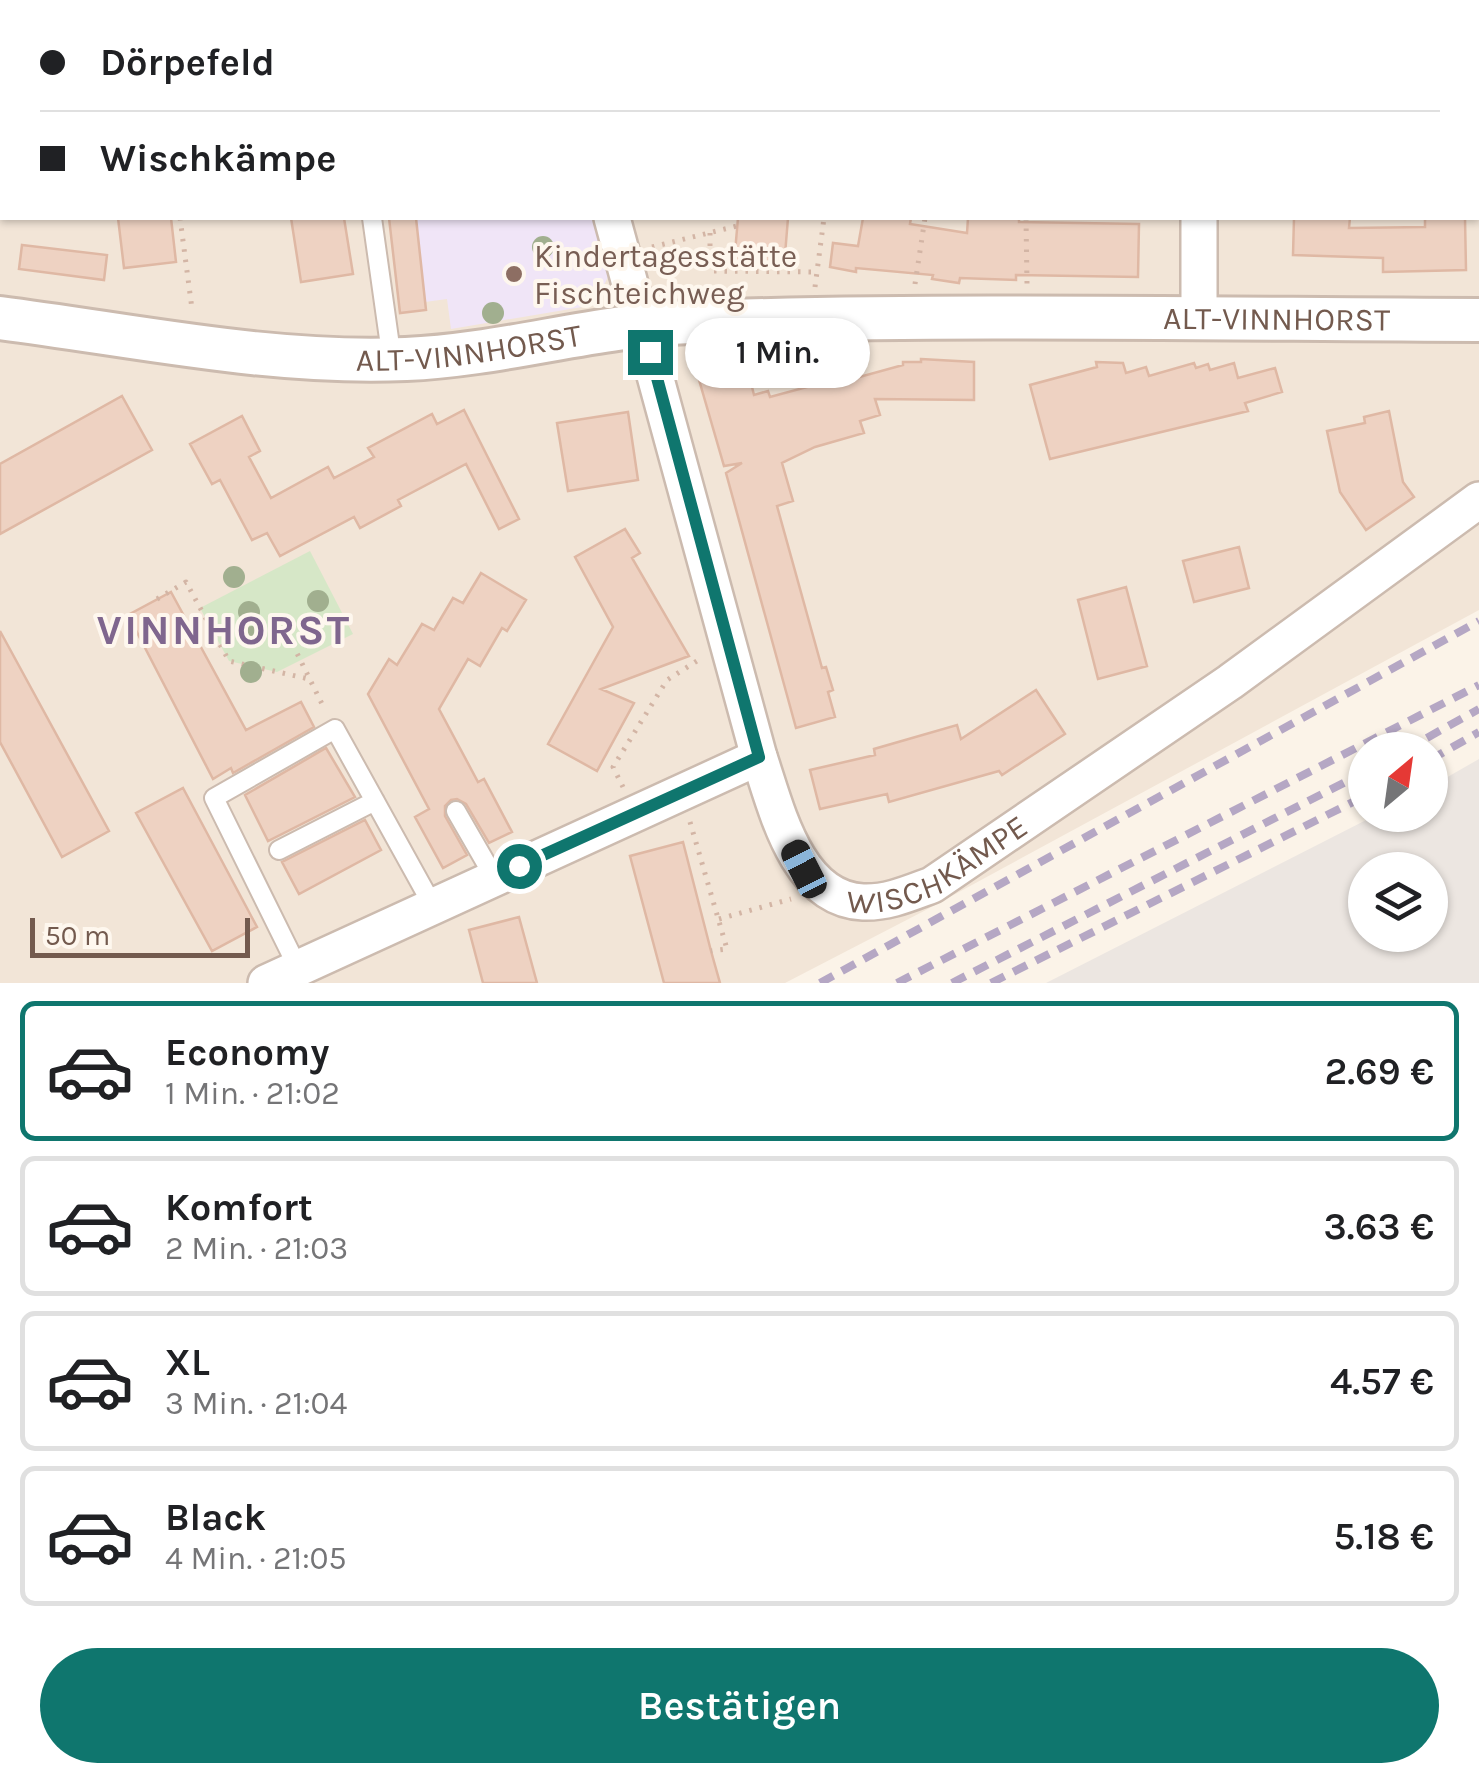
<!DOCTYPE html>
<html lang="de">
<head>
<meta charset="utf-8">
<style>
  :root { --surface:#fff; --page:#f6f6f6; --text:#202124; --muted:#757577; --line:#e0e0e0; --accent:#0f766e }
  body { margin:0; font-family:Karla,sans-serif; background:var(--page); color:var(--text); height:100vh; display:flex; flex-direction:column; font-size:38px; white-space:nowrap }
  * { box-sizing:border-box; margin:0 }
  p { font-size:32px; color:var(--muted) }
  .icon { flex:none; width:55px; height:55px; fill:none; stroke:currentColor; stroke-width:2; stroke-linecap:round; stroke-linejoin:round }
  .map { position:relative; height:983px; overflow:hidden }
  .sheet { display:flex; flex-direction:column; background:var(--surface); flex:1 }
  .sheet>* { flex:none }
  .hud { position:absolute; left:0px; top:0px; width:1480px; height:220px; box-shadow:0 2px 8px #0004; display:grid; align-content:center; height:220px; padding:0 40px; background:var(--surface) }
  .needle { width:65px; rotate:29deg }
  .fabs { position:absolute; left:1348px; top:732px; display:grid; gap:20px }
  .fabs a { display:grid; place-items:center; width:100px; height:100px; border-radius:50%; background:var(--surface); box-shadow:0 2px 8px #0004; font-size:50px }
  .scale { position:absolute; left:30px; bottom:25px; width:220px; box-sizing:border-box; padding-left:10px; border:5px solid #735a4e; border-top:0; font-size:28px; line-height:35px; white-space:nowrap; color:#735a4e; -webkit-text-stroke:8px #fef7ee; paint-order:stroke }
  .end { position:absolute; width:45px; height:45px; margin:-22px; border:12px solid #0f766e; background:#fff; box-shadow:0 0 0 5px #fff }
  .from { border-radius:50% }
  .bubble { position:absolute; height:70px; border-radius:35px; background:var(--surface); box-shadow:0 2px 8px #0004; font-size:32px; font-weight:600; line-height:70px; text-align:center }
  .car { position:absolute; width:30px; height:60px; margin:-30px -15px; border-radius:12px; box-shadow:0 0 8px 2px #0007; background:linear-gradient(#222 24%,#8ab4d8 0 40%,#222 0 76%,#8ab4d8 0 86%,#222 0) }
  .hud b { display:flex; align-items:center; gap:35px; height:95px; font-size:38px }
  .hud b+b { border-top:2px solid var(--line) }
  .hud i { width:25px; height:25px; background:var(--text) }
  ul { padding:18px 0 0; list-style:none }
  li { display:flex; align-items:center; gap:30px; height:140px; margin:0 20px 15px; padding:0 20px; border:5px solid var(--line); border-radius:15px }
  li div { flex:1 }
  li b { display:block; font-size:38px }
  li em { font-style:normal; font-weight:600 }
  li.current { border-color:var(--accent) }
  li>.icon { width:90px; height:90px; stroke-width:1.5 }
  .cta { display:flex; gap:20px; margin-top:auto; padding:20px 40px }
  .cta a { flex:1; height:115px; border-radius:60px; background:var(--accent); color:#fff; font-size:40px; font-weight:600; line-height:115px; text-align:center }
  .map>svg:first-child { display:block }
  .residential { fill:#f2e5d7; fill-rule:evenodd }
  .industrial { fill:#ece6e1; fill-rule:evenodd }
  .education { fill:#f0e5f7 }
  .green { fill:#d6e7c7 }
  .building { fill:#eed2c2; stroke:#dfb8a4; stroke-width:2.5 }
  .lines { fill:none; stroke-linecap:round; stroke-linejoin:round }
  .service-casing { stroke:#ccbbaf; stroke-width:22 }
  .minor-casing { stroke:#ccbbaf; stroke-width:40 }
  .tertiary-casing { stroke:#ccbbaf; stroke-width:48 }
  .path { stroke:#d3b5a5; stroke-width:5; stroke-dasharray:2.5 8; stroke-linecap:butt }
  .service { stroke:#fff; stroke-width:18 }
  .minor { stroke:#fff; stroke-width:35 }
  .tertiary { stroke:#fff; stroke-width:42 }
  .rail { stroke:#b5a7c4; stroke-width:8; stroke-dasharray:15 10; stroke-linecap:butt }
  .tree { fill:#a1af8f }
  .route { stroke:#0f766e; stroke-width:12 }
  .education-dot { fill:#8d6e63; stroke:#fef7ee; stroke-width:4 }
  .labels { text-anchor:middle; stroke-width:8; stroke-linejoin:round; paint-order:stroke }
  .education-label { font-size:32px; fill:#785e54; stroke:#fef7ee; text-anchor:start }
  .street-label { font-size:32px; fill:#735a4e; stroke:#fef7ee }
  .district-label { font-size:42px; font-weight:bold; letter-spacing:2.5px; fill:#7f668e; stroke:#fef7ee }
</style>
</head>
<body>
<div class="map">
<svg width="1479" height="983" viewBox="0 0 1479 983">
  <rect width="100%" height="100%" fill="#fbf3e8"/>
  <path class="residential" d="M 0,0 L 1479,0 L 1479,610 L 924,911 L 785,983 L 0,983 ZM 2,2 L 1478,2 L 1478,218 L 2,218 Z"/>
  <path class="industrial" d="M 1479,759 L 1479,983 L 1046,983 L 1376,815 L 1430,815 L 1430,787 ZM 1365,870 L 1430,870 L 1430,935 L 1365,935 Z"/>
  <path class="education" d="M 415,218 L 592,218 L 608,277 L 594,305 L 451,329 L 447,299 L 425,302 Z"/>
  <path class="green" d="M 310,551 L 353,634 L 277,672 L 229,661 L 200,608 Z"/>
  <path class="building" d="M 118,218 L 171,218 L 176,262 L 124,268 Z
    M 291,218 L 344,218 L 353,274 L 301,282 Z
    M 389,218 L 416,218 L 426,310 L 400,313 Z
    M 738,218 L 788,218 L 784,267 L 734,264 Z
    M 863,218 L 911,218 L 910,224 L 967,233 L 968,218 L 1019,218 L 1019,222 L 1139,224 L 1138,277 L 1016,275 L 1016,280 L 960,278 L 959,283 L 932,279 L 933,275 L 856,268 L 856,272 L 830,267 L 833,243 L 858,246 Z
    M 1294,218 L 1350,218 L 1349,228 L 1425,227 L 1425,218 L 1465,218 L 1466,270 L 1383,272 L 1383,258 L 1293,255 Z
    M 22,245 L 107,255 L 104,280 L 19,269 Z
    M 921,359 L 974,362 L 974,400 L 875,399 L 880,415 L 860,421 L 864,433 L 815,447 L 782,463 L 793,501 L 777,506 L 822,668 L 826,667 L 833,690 L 828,692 L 835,717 L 796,728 L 726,473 L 742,463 L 724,466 L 695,366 L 732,366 L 733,371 L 747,367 L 754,395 L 768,391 L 770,397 L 855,374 L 856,378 L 903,365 L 903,362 L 921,362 Z
    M 1096,362 L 1123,363 L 1126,373 L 1146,367 L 1149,376 L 1194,363 L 1196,368 L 1208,364 L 1210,370 L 1234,363 L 1238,378 L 1275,368 L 1282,392 L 1245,403 L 1248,411 L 1050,459 L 1030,385 L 1097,367 Z
    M 122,396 L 152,450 L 0,534 L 0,464 Z
    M 464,410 L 519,519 L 499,529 L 466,464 L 398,500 L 401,506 L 360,528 L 354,517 L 280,556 L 267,533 L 252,540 L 220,480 L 212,484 L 190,444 L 242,416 L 260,451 L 249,457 L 271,498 L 328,467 L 334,478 L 374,457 L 368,448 L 432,414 L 437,424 Z
    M 1389,411 L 1403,482 L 1414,497 L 1366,530 L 1340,492 L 1327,431 L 1365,423 L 1364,417 Z
    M 628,412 L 638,480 L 568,491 L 557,423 Z
    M 625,529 L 640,553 L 632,558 L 689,656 L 601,689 L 634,703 L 597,771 L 548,744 L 613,627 L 575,557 Z
    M 1239,547 L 1249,588 L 1194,602 L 1183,561 Z
    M 481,573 L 526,600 L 507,631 L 502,628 L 480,666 L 468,659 L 439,709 L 478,782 L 484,779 L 512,832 L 489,843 L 466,804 L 457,799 L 451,800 L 445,806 L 445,816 L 467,855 L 443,868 L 415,817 L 429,809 L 368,694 L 389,659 L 397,665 L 422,624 L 434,630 L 453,598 L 463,603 Z
    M 1126,587 L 1147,666 L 1098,679 L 1078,600 Z
    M 171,592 L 246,730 L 301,702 L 314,727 L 233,773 L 231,768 L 213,779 L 128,615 Z
    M 0,631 L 109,831 L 62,857 L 0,742 Z
    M 1036,690 L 1065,734 L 1002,775 L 999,771 L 889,802 L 887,794 L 820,809 L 810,770 L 875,755 L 874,749 L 957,725 L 961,739 Z
    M 326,748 L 355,797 L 268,841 L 245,795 Z
    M 183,788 L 257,927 L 212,951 L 136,813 Z
    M 365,820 L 381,850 L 299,894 L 282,862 Z
    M 683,842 L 711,951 L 720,983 L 664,983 L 630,856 Z
    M 519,917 L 537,983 L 483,983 L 469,930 Z"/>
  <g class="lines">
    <defs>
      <path id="service" d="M 631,2 L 631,0
        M 372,218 L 392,360
        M 456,811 L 494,877
        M 279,850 L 375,801
        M 298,968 L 214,798 L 335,729 L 433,906"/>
      <g id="minor">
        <path d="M 551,0 L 551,2"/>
        <path d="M 1200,2 L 1200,0"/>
        <path id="s1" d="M 612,218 L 759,757 C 776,807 796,899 863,902 C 888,903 910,893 932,885 L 1230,682 L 1479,500"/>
        <path d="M 1199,319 L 1199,218"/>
        <path d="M 266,983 L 759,757"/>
      </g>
      <g id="tertiary">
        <path id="s2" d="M 0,318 C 133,335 272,365 406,359 C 502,355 596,325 691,322 C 954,314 1216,319 1479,320"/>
      </g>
    </defs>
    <use href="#service" class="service-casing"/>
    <use href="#minor" class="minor-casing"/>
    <use href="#tertiary" class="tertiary-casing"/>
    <path class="path" d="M 382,0 L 382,2
      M 180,218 L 192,309
      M 1026,218 L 1027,284
      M 710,233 L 710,271 L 817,272
      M 652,247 L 737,226
      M 915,284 L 925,218
      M 815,287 L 824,218
      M 157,599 L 186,582 L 229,661 L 309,679
      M 288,635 L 324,708
      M 623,787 L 613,767 L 667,680 L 700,659
      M 690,822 L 727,949 L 711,951
      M 719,919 L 791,899"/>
    <use href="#service" class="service"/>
    <use href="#minor" class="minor"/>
    <use href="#tertiary" class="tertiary"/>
    <path class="rail" d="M 1405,750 L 1479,709
      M 1430,760 L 1479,732
      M 820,983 L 1479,621
      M 897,983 L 1479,685
      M 952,983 L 1365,772
      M 991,983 L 1365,796"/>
  </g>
  <g class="tree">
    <circle cx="543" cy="247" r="11"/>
    <circle cx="493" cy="313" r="11"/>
    <circle cx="234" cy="577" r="11"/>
    <circle cx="318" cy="601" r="11"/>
    <circle cx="249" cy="612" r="11"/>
    <circle cx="310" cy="636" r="11"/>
    <circle cx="252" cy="637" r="11"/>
    <circle cx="251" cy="672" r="11"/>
  </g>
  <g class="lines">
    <path class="route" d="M 519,866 L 759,757 L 650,352"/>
  </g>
  <circle class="education-dot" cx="514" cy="274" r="10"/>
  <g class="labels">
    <g class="education-label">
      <text x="534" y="267">Kindertagesstätte<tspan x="534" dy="37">Fischteichweg</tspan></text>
    </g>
    <g class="street-label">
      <text dy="11" stroke="none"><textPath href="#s2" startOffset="1282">ALT-VINNHORST</textPath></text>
      <text dy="11" stroke="none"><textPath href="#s2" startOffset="472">ALT-VINNHORST</textPath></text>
      <text dy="11" stroke="none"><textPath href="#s1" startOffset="832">WISCHKÄMPE</textPath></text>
    </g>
    <g class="district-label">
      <text x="224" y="644">VINNHORST</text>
    </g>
  </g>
</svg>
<div class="fabs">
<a><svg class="needle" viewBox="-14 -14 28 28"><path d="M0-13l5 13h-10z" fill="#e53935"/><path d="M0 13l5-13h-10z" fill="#757577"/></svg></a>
<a><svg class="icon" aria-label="layers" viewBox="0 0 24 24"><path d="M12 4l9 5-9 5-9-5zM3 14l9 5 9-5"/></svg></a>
</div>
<div class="scale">50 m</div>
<i class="end from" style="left:519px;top:866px"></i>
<i class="end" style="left:650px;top:352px"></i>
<div class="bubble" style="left:685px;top:318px;width:185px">1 Min.</div>
<i class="car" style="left:804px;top:869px;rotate:333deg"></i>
<div class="hud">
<b><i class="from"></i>Dörpefeld</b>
<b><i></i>Wischkämpe</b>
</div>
</div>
<section class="sheet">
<ul>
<li class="current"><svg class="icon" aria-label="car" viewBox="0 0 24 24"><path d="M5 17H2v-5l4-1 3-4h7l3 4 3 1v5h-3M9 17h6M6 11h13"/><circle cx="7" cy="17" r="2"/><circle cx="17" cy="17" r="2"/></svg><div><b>Economy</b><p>1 Min. · 21:02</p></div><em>2.69 €</em></li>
<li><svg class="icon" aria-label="car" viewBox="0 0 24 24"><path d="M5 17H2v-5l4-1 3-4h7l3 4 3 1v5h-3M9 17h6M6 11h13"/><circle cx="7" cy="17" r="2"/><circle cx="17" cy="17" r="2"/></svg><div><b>Komfort</b><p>2 Min. · 21:03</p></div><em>3.63 €</em></li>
<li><svg class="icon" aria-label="car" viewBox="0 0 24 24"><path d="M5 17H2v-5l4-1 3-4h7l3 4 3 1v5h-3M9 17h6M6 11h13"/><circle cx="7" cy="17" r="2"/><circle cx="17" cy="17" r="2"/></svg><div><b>XL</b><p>3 Min. · 21:04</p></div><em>4.57 €</em></li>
<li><svg class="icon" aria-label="car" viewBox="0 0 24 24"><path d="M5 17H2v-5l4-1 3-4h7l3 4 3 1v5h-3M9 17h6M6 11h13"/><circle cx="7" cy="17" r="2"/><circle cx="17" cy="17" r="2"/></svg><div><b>Black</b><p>4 Min. · 21:05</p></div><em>5.18 €</em></li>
</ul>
<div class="cta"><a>Bestätigen</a></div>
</section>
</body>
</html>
